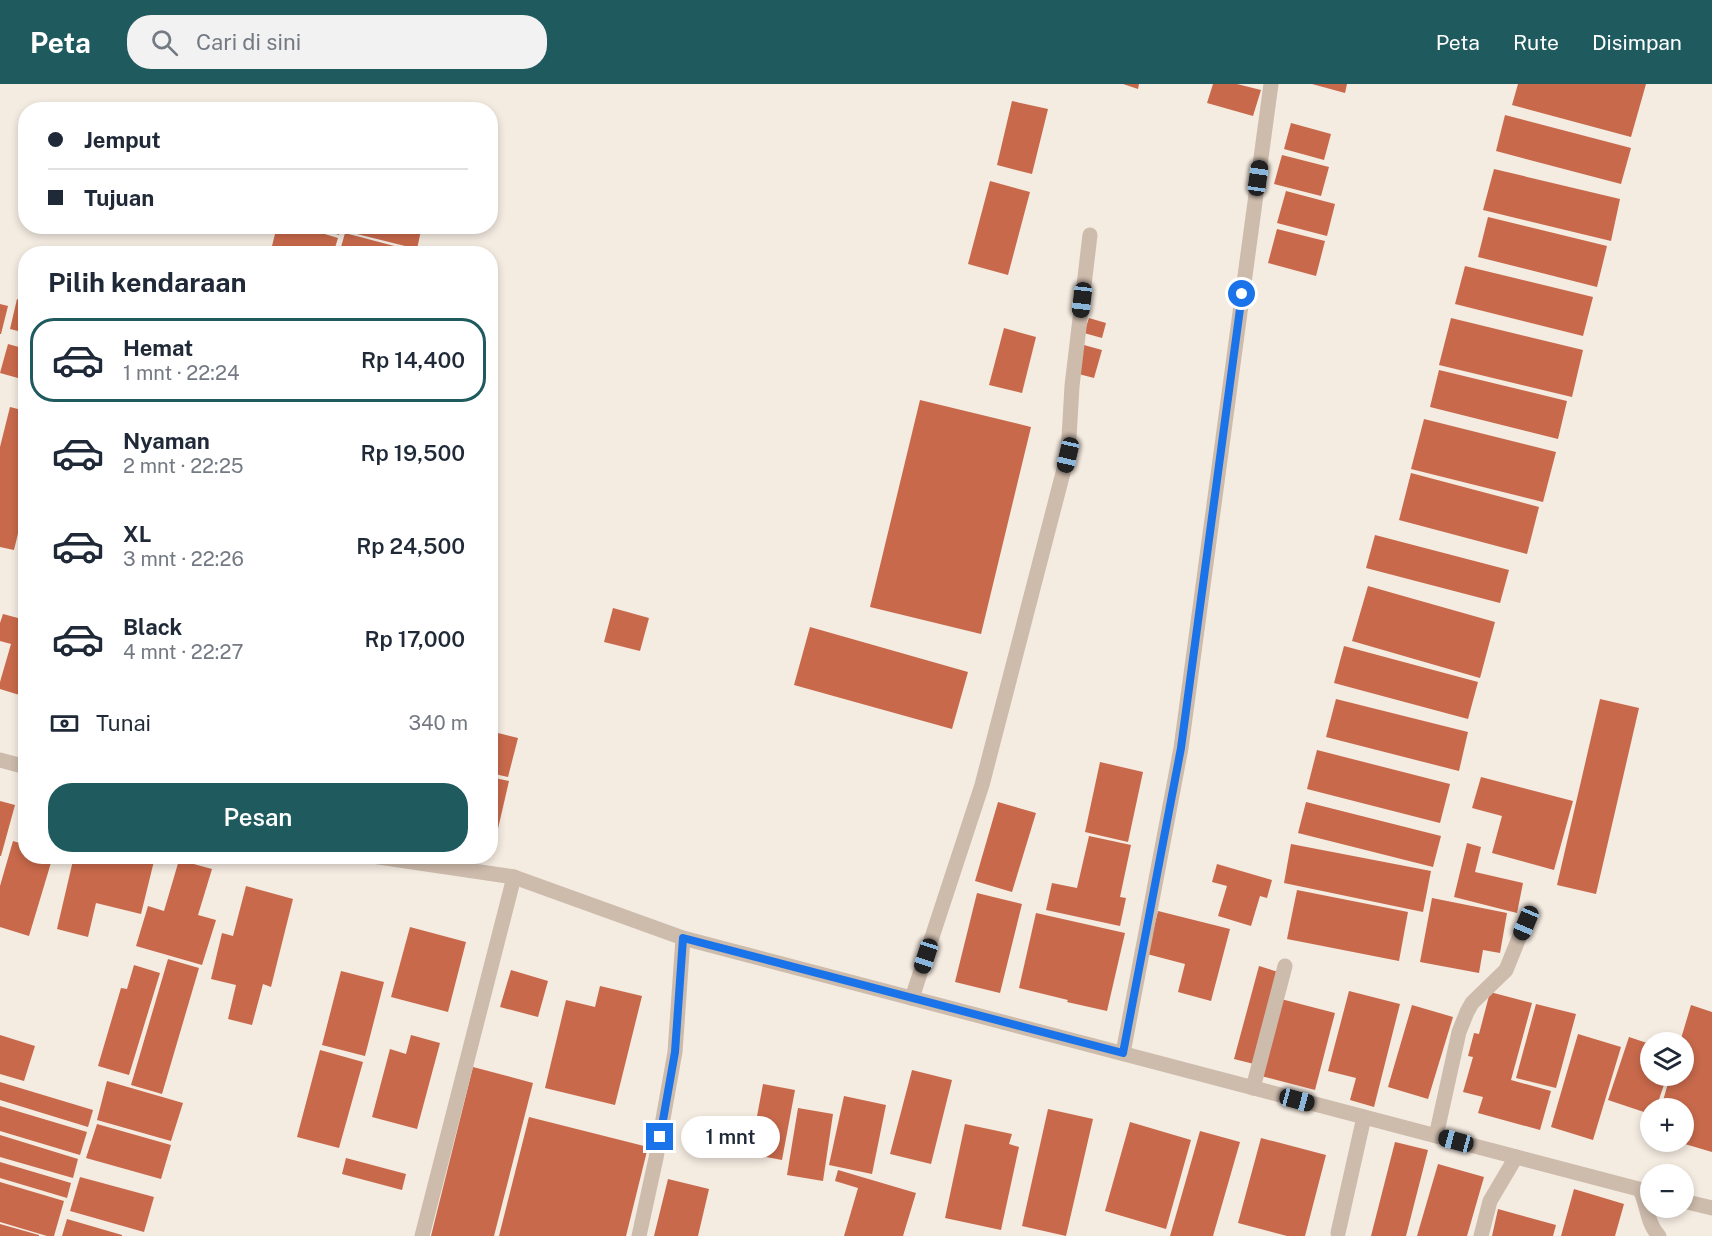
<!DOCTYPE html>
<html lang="id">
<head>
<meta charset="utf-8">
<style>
  :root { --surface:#fff; --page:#f2f2f3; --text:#1f2937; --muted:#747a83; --line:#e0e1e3; --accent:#1f5a5e }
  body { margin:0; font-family:"Public Sans",sans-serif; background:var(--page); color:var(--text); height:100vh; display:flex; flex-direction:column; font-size:22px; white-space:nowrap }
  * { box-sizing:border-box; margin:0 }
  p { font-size:20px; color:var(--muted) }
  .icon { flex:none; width:33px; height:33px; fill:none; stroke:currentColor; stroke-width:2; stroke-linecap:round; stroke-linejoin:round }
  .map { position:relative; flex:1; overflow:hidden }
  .side { position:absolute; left:18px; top:162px; width:480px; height:618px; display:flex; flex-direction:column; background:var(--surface); border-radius:24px; box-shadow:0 3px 9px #0003 }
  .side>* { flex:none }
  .hud { position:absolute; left:18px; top:18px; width:480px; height:132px; border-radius:24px; box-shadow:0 3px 9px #0003; display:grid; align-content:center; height:132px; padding:0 30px; background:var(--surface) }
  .buttons { position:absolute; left:1640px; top:948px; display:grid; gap:12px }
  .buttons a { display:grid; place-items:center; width:54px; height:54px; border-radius:50%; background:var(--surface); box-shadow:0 3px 9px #0003; font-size:30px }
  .end { position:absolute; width:27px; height:27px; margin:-14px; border:8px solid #1a73e8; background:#fff; box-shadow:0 0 0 3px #fff }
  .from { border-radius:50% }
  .bubble { position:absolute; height:42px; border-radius:21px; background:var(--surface); box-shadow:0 3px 9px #0003; font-size:20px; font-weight:600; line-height:42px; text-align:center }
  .car { position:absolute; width:18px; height:36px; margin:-18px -9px; border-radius:8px; box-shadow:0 0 4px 2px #0007; background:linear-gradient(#222 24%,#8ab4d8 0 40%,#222 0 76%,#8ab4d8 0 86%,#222 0) }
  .hud b { display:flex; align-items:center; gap:21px; height:57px; font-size:22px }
  .hud b+b { border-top:2px solid var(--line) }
  .hud i { width:15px; height:15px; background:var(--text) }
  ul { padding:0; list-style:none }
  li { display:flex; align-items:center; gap:18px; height:84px; margin:0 12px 9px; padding:0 18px; border:3px solid transparent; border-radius:24px }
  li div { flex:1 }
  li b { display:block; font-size:22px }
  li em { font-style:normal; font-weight:600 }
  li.selected { border-color:var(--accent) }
  li>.icon { width:54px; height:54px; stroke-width:1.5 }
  h2 { padding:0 30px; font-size:27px; line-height:72px }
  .pay { display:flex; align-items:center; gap:15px; height:66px; padding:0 30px; font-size:22px }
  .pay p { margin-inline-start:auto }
  .action { display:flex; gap:12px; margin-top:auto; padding:12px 30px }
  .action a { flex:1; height:69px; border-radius:24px; background:var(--accent); color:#fff; font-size:24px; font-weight:600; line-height:69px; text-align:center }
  header { display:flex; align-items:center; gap:36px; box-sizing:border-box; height:84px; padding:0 30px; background:var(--accent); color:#fff }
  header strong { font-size:28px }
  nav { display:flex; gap:33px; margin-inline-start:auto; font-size:21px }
  .search { width:420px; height:54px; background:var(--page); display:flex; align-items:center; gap:15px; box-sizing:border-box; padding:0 21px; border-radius:24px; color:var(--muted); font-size:22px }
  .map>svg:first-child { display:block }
  .building { fill:#c8694b }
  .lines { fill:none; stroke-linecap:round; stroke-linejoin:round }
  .service { stroke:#cdbbac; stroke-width:15 }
  .minor { stroke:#cdbbac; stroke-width:15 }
  .tertiary { stroke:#cdbbac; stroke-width:15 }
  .route { stroke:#1a73e8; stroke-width:8 }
</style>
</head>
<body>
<header>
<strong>Peta</strong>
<div class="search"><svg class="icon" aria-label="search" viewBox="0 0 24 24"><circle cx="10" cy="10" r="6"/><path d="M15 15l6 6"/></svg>Cari di sini</div>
<nav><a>Peta</a><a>Rute</a><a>Disimpan</a></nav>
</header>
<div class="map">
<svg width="1712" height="1152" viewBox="0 0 1712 1152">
  <rect width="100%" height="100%" fill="#f4ebe1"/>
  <path class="building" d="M 1123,0 L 1139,0 L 1138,5 Z
    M 1213,0 L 1237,0 L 1261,6 L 1253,32 L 1207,19 Z
    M 1312,0 L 1347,0 L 1345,9 Z
    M 1518,0 L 1646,0 L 1631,53 L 1512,21 Z
    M 1012,17 L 1048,25 L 1032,90 L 997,81 Z
    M 1505,31 L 1631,64 L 1621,100 L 1496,67 Z
    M 1291,39 L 1331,50 L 1324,76 L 1284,65 Z
    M 1282,71 L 1329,83 L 1321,112 L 1274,100 Z
    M 1494,85 L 1620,115 L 1611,157 L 1483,126 Z
    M 990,97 L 1030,108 L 1008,191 L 968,180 Z
    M 1286,107 L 1335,120 L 1327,152 L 1277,139 Z
    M 1488,133 L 1607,162 L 1597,203 L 1478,173 Z
    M 277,142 L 298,142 L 338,154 L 333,170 L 270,170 Z
    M 311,142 L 341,142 L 339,151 Z
    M 347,142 L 422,142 L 417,165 L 345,147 Z
    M 1277,145 L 1325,157 L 1316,192 L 1268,179 Z
    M 345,149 L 417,168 L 416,170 L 339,170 Z
    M 1465,182 L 1593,213 L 1583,252 L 1455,220 Z
    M 17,215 L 26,217 L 26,249 L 10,245 Z
    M 0,220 L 8,222 L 1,250 L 0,250 Z
    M 1089,234 L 1106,239 L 1102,254 L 1084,249 Z
    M 1451,234 L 1583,266 L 1572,313 L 1439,281 Z
    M 1004,244 L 1036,253 L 1022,309 L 989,301 Z
    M 8,260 L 26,265 L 18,294 L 0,289 Z
    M 1084,261 L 1102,266 L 1094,294 L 1075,289 Z
    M 1439,286 L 1567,317 L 1558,355 L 1430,323 Z
    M 920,316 L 1031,343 L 981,550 L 870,523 Z
    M 10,323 L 26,327 L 26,417 L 14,466 L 0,463 L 0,363 Z
    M 1424,335 L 1556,368 L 1543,418 L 1411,385 Z
    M 1411,389 L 1539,423 L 1527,470 L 1399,436 Z
    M 1375,451 L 1509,486 L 1500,519 L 1366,484 Z
    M 1368,502 L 1495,538 L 1480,594 L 1352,557 Z
    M 25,510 L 26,510 L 26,613 L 0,605 L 0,598 L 11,560 L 0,557 L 0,539 L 3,530 L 18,534 Z
    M 613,524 L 649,534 L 640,567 L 604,558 Z
    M 810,543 L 968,588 L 952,645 L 794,601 Z
    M 1344,562 L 1478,598 L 1468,635 L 1334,599 Z
    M 1336,615 L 1468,648 L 1459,687 L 1326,653 Z
    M 1600,615 L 1639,624 L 1596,810 L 1557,801 Z
    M 490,647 L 518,654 L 508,693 L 490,689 Z
    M 1317,666 L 1450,700 L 1440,739 L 1307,705 Z
    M 1100,678 L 1143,688 L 1128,758 L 1085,748 Z
    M 490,693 L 509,697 L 494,762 L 490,761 Z
    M 1481,693 L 1573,717 L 1554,786 L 1492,769 L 1502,732 L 1472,724 Z
    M 0,717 L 15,721 L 1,772 L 0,772 Z
    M 998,718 L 1036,729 L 1012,808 L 975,797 Z
    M 1306,718 L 1441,752 L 1433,783 L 1298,749 Z
    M 1089,752 L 1131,761 L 1120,813 L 1126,814 L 1120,842 L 1046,826 L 1052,799 L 1077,804 Z
    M 13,757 L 26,761 L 26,772 L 53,772 L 29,852 L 0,843 L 0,802 Z
    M 1467,759 L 1481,763 L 1475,788 L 1523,799 L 1517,829 L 1454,813 Z
    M 1291,760 L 1431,787 L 1423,828 L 1284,799 Z
    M 74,772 L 97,772 L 112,776 L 113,772 L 155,773 L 141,830 L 96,819 L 88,853 L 57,845 Z
    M 179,776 L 212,785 L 198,831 L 216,836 L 202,881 L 136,862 L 148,822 L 164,827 Z
    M 1217,780 L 1272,796 L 1267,814 L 1260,812 L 1251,842 L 1218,832 L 1227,802 L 1212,798 Z
    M 246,802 L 293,815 L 271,903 L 263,900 L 252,941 L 228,935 L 236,901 L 211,895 L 222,849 L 233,852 Z
    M 1297,806 L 1408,828 L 1399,877 L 1287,855 Z
    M 977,809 L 1022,820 L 1000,909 L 955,898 Z
    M 1432,814 L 1507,829 L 1500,869 L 1483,866 L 1479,889 L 1420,878 Z
    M 1158,827 L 1230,845 L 1211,917 L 1178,908 L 1185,880 L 1147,870 Z
    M 1036,829 L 1125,849 L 1107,927 L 1067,918 L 1068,916 L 1019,904 Z
    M 410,843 L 466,858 L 448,928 L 391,913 Z
    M 168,875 L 199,884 L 162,1010 L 131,1001 Z
    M 134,881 L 160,889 L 129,991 L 98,982 L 121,904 L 127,905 Z
    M 1259,882 L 1278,888 L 1254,980 L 1234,975 Z
    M 511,886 L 548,897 L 538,933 L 500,923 Z
    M 341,887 L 384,898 L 365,972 L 322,961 Z
    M 600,902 L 642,912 L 615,1021 L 545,1004 L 566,916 L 595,923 Z
    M 1349,907 L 1400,920 L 1374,1023 L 1350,1016 L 1356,994 L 1328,987 Z
    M 1490,908 L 1532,919 L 1511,996 L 1551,1007 L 1540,1046 L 1478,1029 L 1483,1013 L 1463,1008 L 1473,973 L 1468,972 L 1474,949 L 1479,950 Z
    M 1281,915 L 1335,929 L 1315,1006 L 1261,992 Z
    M 1536,920 L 1576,930 L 1556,1004 L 1516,994 Z
    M 1412,921 L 1453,933 L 1428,1015 L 1388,1003 Z
    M 1691,921 L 1712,928 L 1712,1068 L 1678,1058 L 1683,1058 L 1683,1024 L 1661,1024 L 1670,992 L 1683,992 L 1683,958 L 1680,958 Z
    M 1578,950 L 1621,963 L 1593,1056 L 1551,1043 Z
    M 0,951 L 35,962 L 24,997 L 0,990 Z
    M 411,951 L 440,959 L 417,1045 L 372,1033 L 390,965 L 406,970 Z
    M 1629,953 L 1650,960 L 1650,970 L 1647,979 L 1650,980 L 1650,992 L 1667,992 L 1656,1024 L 1650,1024 L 1650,1030 L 1608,1016 Z
    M 320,966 L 363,978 L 339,1064 L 297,1053 Z
    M 473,983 L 533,999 L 494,1152 L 431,1152 Z
    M 912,986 L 952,996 L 931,1080 L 890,1070 Z
    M 107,997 L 183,1019 L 171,1057 L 97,1036 Z
    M 0,998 L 93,1026 L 88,1043 L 0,1016 Z
    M 763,1000 L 795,1006 L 782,1076 L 750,1070 Z
    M 844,1012 L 886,1021 L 872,1090 L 829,1081 Z
    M 0,1022 L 87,1048 L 80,1071 L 0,1047 Z
    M 798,1024 L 833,1030 L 823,1097 L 787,1091 Z
    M 1048,1025 L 1093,1035 L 1066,1152 L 1022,1142 Z
    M 529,1033 L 648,1063 L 626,1152 L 499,1152 Z
    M 1130,1038 L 1191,1056 L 1166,1145 L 1105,1127 Z
    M 97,1040 L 171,1061 L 161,1095 L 86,1074 Z
    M 965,1040 L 1012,1050 L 1009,1060 L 1019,1063 L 1001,1146 L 945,1134 Z
    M 1200,1047 L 1240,1058 L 1213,1152 L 1170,1152 Z
    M 0,1051 L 78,1075 L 73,1094 L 0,1073 Z
    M 1261,1054 L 1326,1071 L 1305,1152 L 1287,1152 L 1238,1139 Z
    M 1395,1058 L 1428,1066 L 1406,1152 L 1371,1152 Z
    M 346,1074 L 406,1090 L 402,1106 L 342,1090 Z
    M 0,1078 L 71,1099 L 67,1114 L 0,1094 Z
    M 1438,1080 L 1484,1093 L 1467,1152 L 1417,1152 Z
    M 838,1086 L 916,1109 L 903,1152 L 844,1152 L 858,1104 L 835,1097 Z
    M 80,1093 L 154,1113 L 144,1148 L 70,1127 Z
    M 668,1095 L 709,1105 L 698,1152 L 654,1152 Z
    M 0,1098 L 64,1117 L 54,1152 L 47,1152 L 0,1138 Z
    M 1574,1105 L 1624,1120 L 1615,1152 L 1561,1152 Z
    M 1498,1125 L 1556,1141 L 1553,1152 L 1492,1152 Z
    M 67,1135 L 122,1151 L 122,1152 L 62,1152 Z
    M 0,1140 L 39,1151 L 39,1152 L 0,1152 Z"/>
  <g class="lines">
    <path class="service" d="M 912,914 L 982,701 L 1064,385 L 1068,371 L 1072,302 L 1090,151
      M 1253,1004 L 1285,882
      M 1436,1052 L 1459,948 L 1467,928 L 1472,919 L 1506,886 L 1525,839
      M 1338,1149 L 1364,1033
      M 422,1152 L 514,793
      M 639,1152 L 656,1074 L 675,968 L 683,854
      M 1481,1152 L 1490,1117 L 1516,1073"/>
    <path class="minor" d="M 1123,969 L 1181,664 L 1271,0
      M 1640,1106 C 1648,1121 1646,1138 1659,1152"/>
    <path class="tertiary" d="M 0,676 L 26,683
      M 372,772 L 514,793 L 683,854 L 1650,1108
      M 1683,1117 L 1712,1124"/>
  </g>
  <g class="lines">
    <path class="route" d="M 660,1053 L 675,968 L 683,854 L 1123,969 L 1181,664 L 1242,210"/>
  </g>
</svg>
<div class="buttons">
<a><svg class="icon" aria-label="layers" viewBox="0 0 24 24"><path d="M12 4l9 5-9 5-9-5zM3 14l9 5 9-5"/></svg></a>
<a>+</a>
<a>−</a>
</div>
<i class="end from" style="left:1242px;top:210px"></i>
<i class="end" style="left:660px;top:1053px"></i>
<div class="bubble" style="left:681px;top:1032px;width:99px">1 mnt</div>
<i class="car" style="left:1258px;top:94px;rotate:8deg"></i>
<i class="car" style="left:1082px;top:216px;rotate:187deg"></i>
<i class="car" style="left:1068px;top:371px;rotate:193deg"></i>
<i class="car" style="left:1526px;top:839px;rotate:203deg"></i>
<i class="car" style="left:926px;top:872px;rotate:198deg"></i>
<i class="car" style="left:1297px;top:1016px;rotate:105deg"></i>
<i class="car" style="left:1456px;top:1057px;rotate:285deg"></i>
<div class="hud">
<b><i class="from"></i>Jemput</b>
<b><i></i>Tujuan</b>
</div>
<section class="side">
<h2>Pilih kendaraan</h2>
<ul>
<li class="selected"><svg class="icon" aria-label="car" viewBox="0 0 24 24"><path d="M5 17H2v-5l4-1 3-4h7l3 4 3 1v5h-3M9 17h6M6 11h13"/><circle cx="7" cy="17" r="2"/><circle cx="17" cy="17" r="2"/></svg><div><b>Hemat</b><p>1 mnt · 22:24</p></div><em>Rp 14,400</em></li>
<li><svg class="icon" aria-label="car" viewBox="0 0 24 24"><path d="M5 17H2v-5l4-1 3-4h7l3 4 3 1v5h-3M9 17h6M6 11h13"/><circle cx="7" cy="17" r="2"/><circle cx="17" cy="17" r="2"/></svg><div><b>Nyaman</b><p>2 mnt · 22:25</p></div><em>Rp 19,500</em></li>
<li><svg class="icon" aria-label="car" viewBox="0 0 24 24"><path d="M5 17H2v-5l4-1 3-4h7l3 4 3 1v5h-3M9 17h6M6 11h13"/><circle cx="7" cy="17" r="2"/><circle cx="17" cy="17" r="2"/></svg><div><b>XL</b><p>3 mnt · 22:26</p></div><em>Rp 24,500</em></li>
<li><svg class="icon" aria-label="car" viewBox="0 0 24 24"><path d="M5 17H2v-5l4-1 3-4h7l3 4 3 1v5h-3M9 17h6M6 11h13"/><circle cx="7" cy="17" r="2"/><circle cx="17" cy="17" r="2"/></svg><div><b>Black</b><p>4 mnt · 22:27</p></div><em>Rp 17,000</em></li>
</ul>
<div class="pay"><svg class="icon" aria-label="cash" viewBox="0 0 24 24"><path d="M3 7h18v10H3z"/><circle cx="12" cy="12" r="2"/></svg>Tunai<p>340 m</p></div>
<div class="action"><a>Pesan</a></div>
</section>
</div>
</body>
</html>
